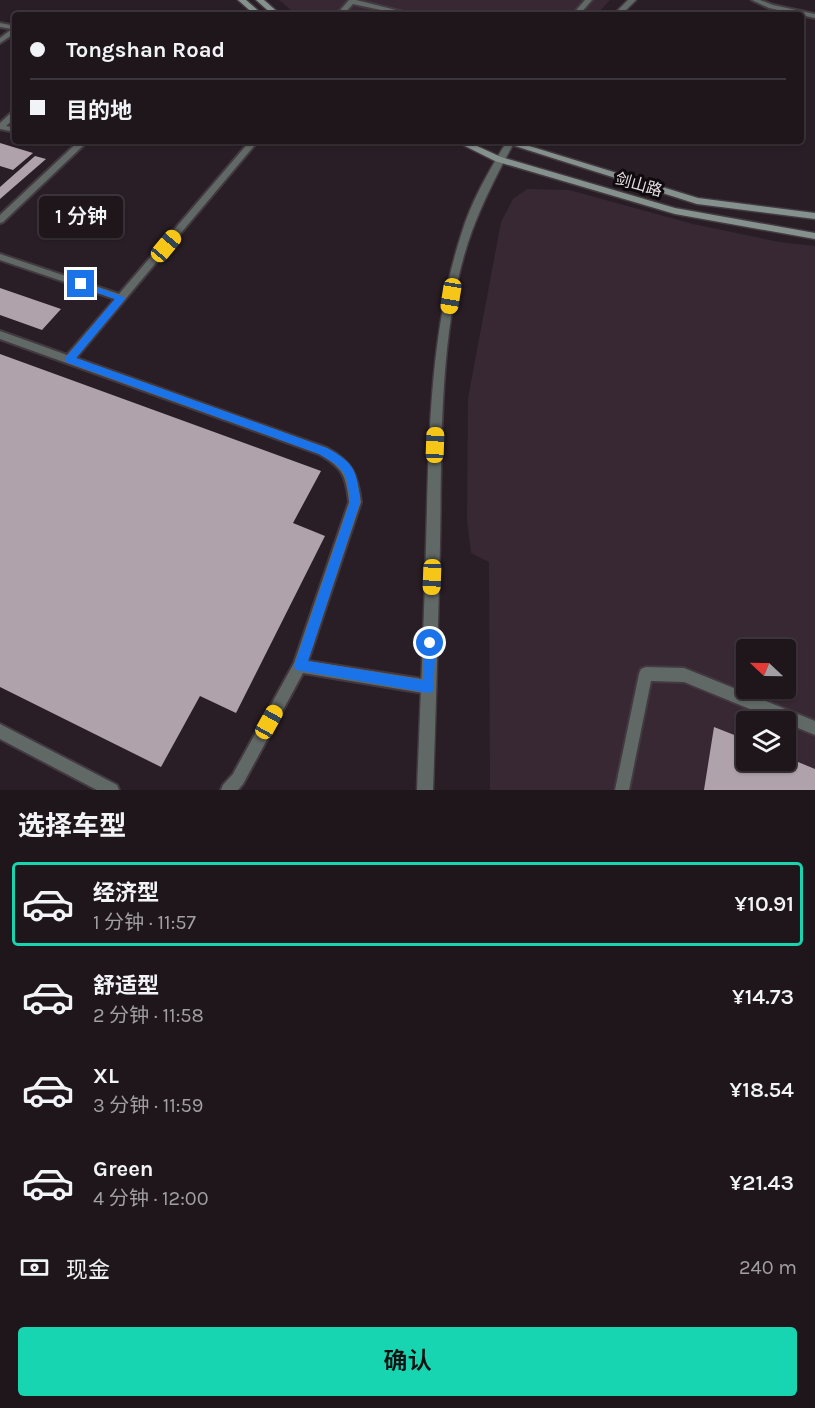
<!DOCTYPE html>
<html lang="zh">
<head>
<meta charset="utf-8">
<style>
  :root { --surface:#1f161c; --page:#2c2329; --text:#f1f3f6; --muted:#a19fa3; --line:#3c353b; --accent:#18d5b2 }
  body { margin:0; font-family:Karla,"Noto Sans SC",sans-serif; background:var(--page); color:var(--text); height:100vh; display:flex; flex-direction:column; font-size:22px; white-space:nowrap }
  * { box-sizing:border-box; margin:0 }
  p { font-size:20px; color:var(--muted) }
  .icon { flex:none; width:33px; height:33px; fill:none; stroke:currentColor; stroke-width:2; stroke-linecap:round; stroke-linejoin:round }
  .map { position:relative; height:790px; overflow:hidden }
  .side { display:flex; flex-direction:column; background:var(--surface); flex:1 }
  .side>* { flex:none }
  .top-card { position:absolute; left:12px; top:12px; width:792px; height:132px; border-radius:6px; box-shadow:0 2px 4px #0004,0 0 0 2px var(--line); display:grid; align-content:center; height:132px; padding:0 18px; background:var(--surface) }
  .needle { width:39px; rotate:292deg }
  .controls { position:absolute; left:736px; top:639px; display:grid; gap:12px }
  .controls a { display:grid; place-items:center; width:60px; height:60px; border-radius:6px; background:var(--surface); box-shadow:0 2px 4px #0004,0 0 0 2px var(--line); font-size:30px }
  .end { position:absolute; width:27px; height:27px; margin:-14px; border:8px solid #1a73e8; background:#fff; box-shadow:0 0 0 3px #fff }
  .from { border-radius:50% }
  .bubble { position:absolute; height:42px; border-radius:6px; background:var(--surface); box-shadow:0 2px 4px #0004,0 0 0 2px var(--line); font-size:20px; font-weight:600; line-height:42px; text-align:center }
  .car { position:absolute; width:18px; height:36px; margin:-18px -9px; border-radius:8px; box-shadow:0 0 4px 2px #0007; background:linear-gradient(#f5c518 24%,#345 0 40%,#f5c518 0 76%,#345 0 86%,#f5c518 0) }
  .top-card b { display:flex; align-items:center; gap:21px; height:57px; font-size:22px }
  .top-card b+b { border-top:2px solid var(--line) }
  .top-card i { width:15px; height:15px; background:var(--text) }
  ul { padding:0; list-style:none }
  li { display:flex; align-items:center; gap:18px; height:84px; margin:0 12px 9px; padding:0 6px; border:3px solid transparent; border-radius:6px }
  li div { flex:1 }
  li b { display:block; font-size:22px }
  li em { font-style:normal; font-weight:600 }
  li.on { border-color:var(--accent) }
  li>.icon { width:54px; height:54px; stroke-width:1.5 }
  h2 { padding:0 18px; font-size:27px; line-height:72px }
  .pay { display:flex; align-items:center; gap:15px; height:66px; padding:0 18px; font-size:22px }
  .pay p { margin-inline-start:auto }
  .primary-button { display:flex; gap:12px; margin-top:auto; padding:12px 18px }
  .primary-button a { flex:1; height:69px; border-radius:6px; background:var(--accent); color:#111; font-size:24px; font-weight:600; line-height:69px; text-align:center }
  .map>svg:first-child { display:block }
  .built { fill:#382833; fill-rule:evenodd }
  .building { fill:#b0a2ab }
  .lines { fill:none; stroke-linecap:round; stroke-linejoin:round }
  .service-casing { stroke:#433940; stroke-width:4 }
  .tertiary-casing { stroke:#433940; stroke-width:3 }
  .secondary-casing { stroke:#433940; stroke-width:3 }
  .service { fill:#616966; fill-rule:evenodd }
  .tertiary { fill:#616966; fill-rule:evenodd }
  .secondary { fill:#85918d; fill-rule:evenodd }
  .route { fill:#1a73e8 }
  .labels { text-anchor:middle; stroke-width:6; stroke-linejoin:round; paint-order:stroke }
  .street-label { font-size:16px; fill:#e6dee3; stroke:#0f0a0d }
</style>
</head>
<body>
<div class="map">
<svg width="815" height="790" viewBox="0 0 815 790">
  <rect width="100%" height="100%" fill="#291e26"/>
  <path class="built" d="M 279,0 L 610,0 L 596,15 L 297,15 Z
    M 527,189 L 569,190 L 693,224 L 779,242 L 815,246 L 815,790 L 490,790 L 489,562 L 471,553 L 467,519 L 468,398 L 501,222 L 513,199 ZM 747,650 L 786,650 L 786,688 L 747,688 ZM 747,722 L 786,722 L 786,760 L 747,760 Z"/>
  <path class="building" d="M 0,143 L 33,153 L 13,170 L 0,166 Z
    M 35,156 L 46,159 L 0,199 L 0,187 Z
    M 0,288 L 61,309 L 42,330 L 0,315 Z
    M 0,354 L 321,471 L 293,523 L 325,536 L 236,713 L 200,696 L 161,767 L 0,687 Z
    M 714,727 L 747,740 L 747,760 L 786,760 L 786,757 L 815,769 L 815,790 L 704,790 Z"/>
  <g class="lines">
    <defs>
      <path id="service" d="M 349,0 L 356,0 L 416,15 L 404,15 L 353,4 L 343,15 L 336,15 Z
        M 585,0 L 592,0 L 579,15 L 572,15 Z
        M 752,0 L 760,0 L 773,5 L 815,14 L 815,18 L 769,8 Z
        M 0,23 L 15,26 L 15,33 L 0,43 L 0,38 L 12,29 L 0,27 Z
        M 12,112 L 15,112 L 15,118 L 6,126 L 15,128 L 15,132 L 0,129 L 0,123 Z
        M 79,141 L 88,141 L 3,222 L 0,223 L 0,215 Z
        M 250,141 L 258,141 L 76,358 L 327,448 C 352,462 357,473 361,502 L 308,661 L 429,680 L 434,682 L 436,687 L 434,692 L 429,694 L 303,673 L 243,784 L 238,790 L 221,790 L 223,785 L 233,774 L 294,663 L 349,502 C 346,475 343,468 319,454 L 0,339 L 0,331 L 67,355 L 115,299 L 0,260 L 0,254 L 119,294 Z
        M 646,667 L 684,668 L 815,721 L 815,735 L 786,723 L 786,722 L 782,722 L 684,682 L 651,681 L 629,790 L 615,790 L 639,674 L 641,669 Z
        M 0,724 L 117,785 L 119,790 L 97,790 L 0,739 Z"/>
      <path id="tertiary" d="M 628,0 L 636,0 L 621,15 L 613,15 Z
        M 507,141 L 515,141 C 499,170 484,199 472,231 C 438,324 442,446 440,545 C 438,627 436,708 433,790 L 417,790 C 420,708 424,627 426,545 C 429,441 429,335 461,235 C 471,201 489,171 507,141 Z"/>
      <path id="secondary" d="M 238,0 L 246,0 L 263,15 L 255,15 Z
        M 256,0 L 264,0 L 281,15 L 273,15 Z
        M 455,141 L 466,141 L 501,157 L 675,208 L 815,233 L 815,239 L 675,214 L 495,161 Z
        M 499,141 L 513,141 L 698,198 L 815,213 L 815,219 L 697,204 Z"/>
    </defs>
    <use href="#service" class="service-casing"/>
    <use href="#tertiary" class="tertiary-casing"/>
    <use href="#secondary" class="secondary-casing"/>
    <use href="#service" class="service"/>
    <use href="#tertiary" class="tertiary"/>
    <use href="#secondary" class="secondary"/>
  </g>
  <path class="route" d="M 81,281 L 126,298 L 76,358 L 327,448 C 355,463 357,471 360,502 L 308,661 L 423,680 L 424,643 L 430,637 L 436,643 L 433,691 L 429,693 L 296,670 L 294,666 L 350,502 C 347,473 346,469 319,454 L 66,362 L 66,357 L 115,299 L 78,286 L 77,284 Z"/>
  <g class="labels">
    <g class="street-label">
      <text transform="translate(639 184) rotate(16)" y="6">剑山路</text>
    </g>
  </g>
</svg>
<div class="controls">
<a><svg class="needle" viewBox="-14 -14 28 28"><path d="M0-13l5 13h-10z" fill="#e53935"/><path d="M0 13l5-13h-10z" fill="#a19fa3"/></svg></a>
<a><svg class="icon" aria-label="layers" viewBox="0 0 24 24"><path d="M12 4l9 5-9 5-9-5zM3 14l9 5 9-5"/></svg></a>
</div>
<i class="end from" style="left:430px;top:643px"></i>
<i class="end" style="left:81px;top:284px"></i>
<div class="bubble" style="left:39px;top:196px;width:84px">1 分钟</div>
<i class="car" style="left:166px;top:246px;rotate:40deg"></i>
<i class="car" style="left:451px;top:296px;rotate:189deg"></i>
<i class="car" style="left:435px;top:445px;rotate:2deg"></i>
<i class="car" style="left:432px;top:577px;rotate:182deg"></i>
<i class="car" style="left:269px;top:722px;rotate:29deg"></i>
<div class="top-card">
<b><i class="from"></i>Tongshan Road</b>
<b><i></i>目的地</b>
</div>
</div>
<section class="side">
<h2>选择车型</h2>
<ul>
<li class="on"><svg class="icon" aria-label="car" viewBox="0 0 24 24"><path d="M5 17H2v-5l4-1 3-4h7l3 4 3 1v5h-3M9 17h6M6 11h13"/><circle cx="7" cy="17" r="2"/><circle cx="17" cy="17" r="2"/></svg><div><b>经济型</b><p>1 分钟 · 11:57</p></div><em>¥10.91</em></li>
<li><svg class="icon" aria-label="car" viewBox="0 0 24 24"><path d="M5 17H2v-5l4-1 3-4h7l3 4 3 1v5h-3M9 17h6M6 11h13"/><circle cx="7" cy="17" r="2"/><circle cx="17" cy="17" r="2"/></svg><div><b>舒适型</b><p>2 分钟 · 11:58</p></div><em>¥14.73</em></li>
<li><svg class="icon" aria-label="car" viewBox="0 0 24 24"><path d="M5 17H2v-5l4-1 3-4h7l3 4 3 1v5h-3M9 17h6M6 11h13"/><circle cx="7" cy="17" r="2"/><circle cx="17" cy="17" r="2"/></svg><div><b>XL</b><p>3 分钟 · 11:59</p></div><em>¥18.54</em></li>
<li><svg class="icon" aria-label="car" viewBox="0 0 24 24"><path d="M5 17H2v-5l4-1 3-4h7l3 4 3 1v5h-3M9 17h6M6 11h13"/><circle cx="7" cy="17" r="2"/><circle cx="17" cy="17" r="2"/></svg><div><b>Green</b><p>4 分钟 · 12:00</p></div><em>¥21.43</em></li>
</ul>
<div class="pay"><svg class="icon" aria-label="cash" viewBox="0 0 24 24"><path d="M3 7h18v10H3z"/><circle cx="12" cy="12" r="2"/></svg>现金<p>240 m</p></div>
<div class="primary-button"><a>确认</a></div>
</section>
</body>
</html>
